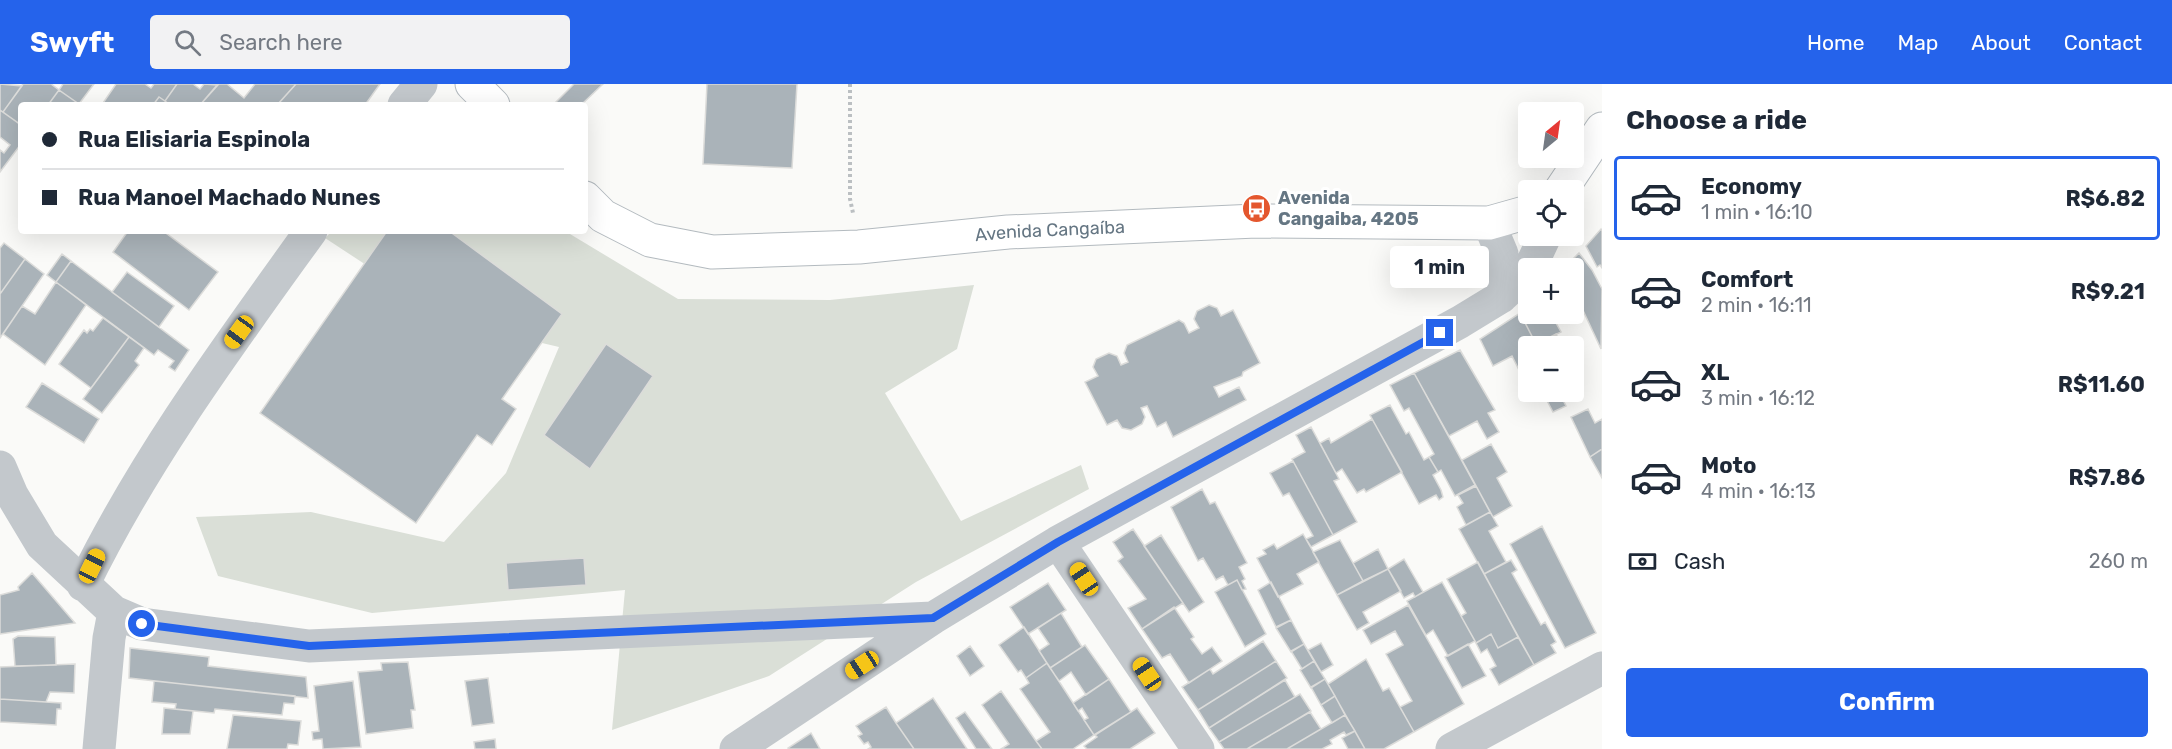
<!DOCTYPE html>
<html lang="en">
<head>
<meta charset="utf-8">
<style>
  :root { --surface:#fff; --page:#f2f2f3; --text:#1f2937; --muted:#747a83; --line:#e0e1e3; --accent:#2563eb }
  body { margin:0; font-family:Rubik,sans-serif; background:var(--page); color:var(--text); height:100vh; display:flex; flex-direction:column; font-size:22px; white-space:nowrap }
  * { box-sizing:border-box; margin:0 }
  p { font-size:20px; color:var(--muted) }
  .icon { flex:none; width:33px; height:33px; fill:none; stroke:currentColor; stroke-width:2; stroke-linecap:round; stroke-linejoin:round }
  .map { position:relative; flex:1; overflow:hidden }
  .panel { display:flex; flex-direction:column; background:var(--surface); width:570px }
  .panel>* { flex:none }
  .banner { position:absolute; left:18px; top:18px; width:570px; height:132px; border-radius:6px; box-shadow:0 6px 24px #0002; display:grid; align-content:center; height:132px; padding:0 24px; background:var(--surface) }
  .needle { width:39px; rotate:29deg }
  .tools { position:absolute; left:1518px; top:18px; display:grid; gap:12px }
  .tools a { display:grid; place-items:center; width:66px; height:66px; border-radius:6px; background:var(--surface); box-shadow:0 6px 24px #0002; font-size:30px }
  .end { position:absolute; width:27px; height:27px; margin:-14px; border:8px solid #2563eb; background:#fff; box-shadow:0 0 0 3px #fff }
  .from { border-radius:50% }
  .bubble { position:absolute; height:42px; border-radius:6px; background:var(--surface); box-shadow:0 6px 24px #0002; font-size:20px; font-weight:700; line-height:42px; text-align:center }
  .car { position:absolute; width:18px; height:36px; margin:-18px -9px; border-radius:8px; box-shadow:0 0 4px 2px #0007; background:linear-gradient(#f5c518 24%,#345 0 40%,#f5c518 0 76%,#345 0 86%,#f5c518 0) }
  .banner b { display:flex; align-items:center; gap:21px; height:57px; font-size:22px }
  .banner b+b { border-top:2px solid var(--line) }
  .banner i { width:15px; height:15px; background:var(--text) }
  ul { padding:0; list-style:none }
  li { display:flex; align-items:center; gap:18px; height:84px; margin:0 12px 9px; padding:0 12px; border:3px solid transparent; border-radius:6px }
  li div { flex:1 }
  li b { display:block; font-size:22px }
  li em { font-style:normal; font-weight:700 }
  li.current { border-color:var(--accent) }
  li>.icon { width:54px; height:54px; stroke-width:1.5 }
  h2 { padding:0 24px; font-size:27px; line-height:72px }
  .pay { display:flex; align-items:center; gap:15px; height:66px; padding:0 24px; font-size:22px }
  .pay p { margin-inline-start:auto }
  .button { display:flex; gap:12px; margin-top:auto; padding:12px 24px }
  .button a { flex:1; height:69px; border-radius:6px; background:var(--accent); color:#fff; font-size:24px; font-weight:700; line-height:69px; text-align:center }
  header { display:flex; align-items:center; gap:36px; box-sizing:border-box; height:84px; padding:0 30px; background:var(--accent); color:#fff }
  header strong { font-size:28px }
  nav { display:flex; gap:33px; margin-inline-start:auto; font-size:21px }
  .search { width:420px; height:54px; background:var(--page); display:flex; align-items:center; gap:15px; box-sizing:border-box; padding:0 21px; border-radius:6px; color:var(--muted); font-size:22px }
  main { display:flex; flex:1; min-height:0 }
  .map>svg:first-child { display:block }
  .green { fill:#dadfd7 }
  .building { fill:#aab3b9; stroke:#dcdcda; stroke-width:1.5 }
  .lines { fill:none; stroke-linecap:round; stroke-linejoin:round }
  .secondary-casing { stroke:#b3babf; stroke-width:35 }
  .path { stroke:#bbbfc2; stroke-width:4; stroke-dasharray:3 3; stroke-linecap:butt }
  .minor { stroke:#c3c8cc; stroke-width:33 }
  .secondary { stroke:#fff; stroke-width:33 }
  .route { stroke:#2563eb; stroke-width:8 }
  .labels { text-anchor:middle; stroke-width:6; stroke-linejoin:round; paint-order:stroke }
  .poi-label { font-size:18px; font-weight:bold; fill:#657683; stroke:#fff; text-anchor:start }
  .street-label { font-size:18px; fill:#657683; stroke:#fff }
</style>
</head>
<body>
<header>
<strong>Swyft</strong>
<div class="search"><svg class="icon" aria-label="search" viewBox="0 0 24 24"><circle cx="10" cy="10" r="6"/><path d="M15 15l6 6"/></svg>Search here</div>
<nav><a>Home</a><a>Map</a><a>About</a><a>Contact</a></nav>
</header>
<main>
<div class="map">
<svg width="1602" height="665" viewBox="0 0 1602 665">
  <rect width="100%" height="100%" fill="#fafaf8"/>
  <path class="green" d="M 332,147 L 565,147 L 678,215 L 830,216 L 974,201 L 957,265 L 885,309 L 961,437 L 1081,381 L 1089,405 L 916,498 L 769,592 L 612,646 L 625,506 L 372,529 L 218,492 L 196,433 L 311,428 L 444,458 L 506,389 L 559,263 L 453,238 L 325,154 Z"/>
  <path class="building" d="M 0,0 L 22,2 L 3,28 L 0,26 Z
    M 23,0 L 51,0 L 59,6 L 48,21 L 21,21 L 21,41 L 3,28 Z
    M 63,0 L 94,0 L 79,20 L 59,6 Z
    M 116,0 L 145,0 L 151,4 L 154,0 L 177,0 L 165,17 L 159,13 L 153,21 L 106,21 L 103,19 Z
    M 177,0 L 193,0 L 200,5 L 204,0 L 218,1 L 200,21 L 170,21 L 165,17 Z
    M 218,0 L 227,0 L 244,14 L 255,0 L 296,0 L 277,21 L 200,21 Z
    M 296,0 L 380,0 L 365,21 L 279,19 Z
    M 574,0 L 603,0 L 581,21 L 559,21 L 556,18 Z
    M 707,0 L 797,0 L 792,84 L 703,80 Z
    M 59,6 L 79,20 L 80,21 L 48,21 Z
    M 159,13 L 165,17 L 170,21 L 153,21 Z
    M 0,26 L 21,41 L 21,60 L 0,88 L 0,66 L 4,69 L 10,61 L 0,53 Z
    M 1601,145 L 1602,147 L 1602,184 L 1600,181 L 1597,183 L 1586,162 Z
    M 128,147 L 163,147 L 218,188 L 189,226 L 113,168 Z
    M 387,147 L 449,147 L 562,230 L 502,315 L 516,325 L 492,361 L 477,351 L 416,439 L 260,329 Z
    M 4,159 L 25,175 L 0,210 L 0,164 Z
    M 1579,169 L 1592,186 L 1602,205 L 1601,265 L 1574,207 L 1574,184 L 1564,184 Z
    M 62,170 L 71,177 L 56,198 L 47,191 Z
    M 25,175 L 44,190 L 0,254 L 0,210 Z
    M 71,177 L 189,266 L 175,287 L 169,283 L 174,277 L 158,266 L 154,271 L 56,198 Z
    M 127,188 L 174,222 L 159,243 L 112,208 Z
    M 56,198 L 86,221 L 45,281 L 3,250 L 22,222 L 35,230 Z
    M 1528,220 L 1528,230 L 1551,230 L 1561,248 L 1536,260 L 1520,229 Z
    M 1209,221 L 1217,224 L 1221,232 L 1233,226 L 1260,279 L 1243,288 L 1242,292 L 1214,303 L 1219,313 L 1239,303 L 1246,316 L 1173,353 L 1166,338 L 1157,343 L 1147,322 L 1141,324 L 1145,333 L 1142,340 L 1131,346 L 1122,344 L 1117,336 L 1107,341 L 1085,298 L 1098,292 L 1093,283 L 1096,275 L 1109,269 L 1117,272 L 1121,281 L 1128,278 L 1124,269 L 1127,261 L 1179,236 L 1184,239 L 1189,249 L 1199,244 L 1194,235 L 1197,227 Z
    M 1520,229 L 1537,262 L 1528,262 L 1528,304 L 1512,272 L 1493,282 L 1480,255 Z
    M 103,234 L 129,253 L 91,304 L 59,280 L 84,246 L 87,249 L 90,245 L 93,247 Z
    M 1556,250 L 1562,262 L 1537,262 L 1536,260 Z
    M 129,253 L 144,264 L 135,277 L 139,281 L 102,329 L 83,315 Z
    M 606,260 L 653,292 L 590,385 L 544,351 Z
    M 1460,266 L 1495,326 L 1488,329 L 1499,348 L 1487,355 L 1477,337 L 1449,352 L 1414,289 Z
    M 1414,289 L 1475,401 L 1455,412 L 1441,386 L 1438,388 L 1429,373 L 1434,370 L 1409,324 L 1404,327 L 1390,301 Z
    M 42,299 L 99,335 L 84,359 L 26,323 Z
    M 1530,308 L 1559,308 L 1566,322 L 1553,328 L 1543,309 L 1533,314 Z
    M 1390,321 L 1406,350 L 1409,348 L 1424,376 L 1429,373 L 1438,388 L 1433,391 L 1441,406 L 1443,413 L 1439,416 L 1436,411 L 1419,420 L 1370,331 Z
    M 1588,325 L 1595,339 L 1602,335 L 1602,365 L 1590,373 L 1571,333 Z
    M 1372,335 L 1402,388 L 1366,408 L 1364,405 L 1357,409 L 1342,385 L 1336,389 L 1320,359 L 1329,354 L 1331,359 Z
    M 1311,343 L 1339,395 L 1334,397 L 1357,438 L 1333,451 L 1292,375 L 1305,368 L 1296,351 Z
    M 1491,360 L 1507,388 L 1497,394 L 1512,422 L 1493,433 L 1462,376 Z
    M 1602,365 L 1602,394 L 1590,373 Z
    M 1293,377 L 1333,451 L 1311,463 L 1306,455 L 1313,452 L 1289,409 L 1283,412 L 1270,389 Z
    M 1476,402 L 1490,428 L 1466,441 L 1457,423 L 1463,419 L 1458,411 Z
    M 1202,405 L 1210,420 L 1215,418 L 1247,479 L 1239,483 L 1245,495 L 1242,497 L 1246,505 L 1242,506 L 1237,496 L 1228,501 L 1223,492 L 1216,496 L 1203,474 L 1198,477 L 1171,423 Z
    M 1490,428 L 1498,442 L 1489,447 L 1506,478 L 1484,490 L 1459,445 Z
    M 1542,442 L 1596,549 L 1565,564 L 1510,460 Z
    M 1133,445 L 1183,519 L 1142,545 L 1128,524 L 1146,515 L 1118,477 L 1123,473 L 1113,458 Z
    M 1303,450 L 1319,478 L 1297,490 L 1303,500 L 1278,513 L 1257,474 L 1266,470 L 1263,466 L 1274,460 L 1277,465 Z
    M 1161,451 L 1204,518 L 1189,528 L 1144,462 Z
    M 1340,456 L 1363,497 L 1337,511 L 1313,468 Z
    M 1378,465 L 1388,485 L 1363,497 L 1353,479 Z
    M 584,474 L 586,501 L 508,506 L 506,479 Z
    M 1404,475 L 1423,508 L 1415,513 L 1413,509 L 1404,514 L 1388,485 Z
    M 1511,476 L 1517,486 L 1512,489 L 1541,541 L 1545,538 L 1556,558 L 1551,561 L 1556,569 L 1534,581 L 1484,490 Z
    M 1478,478 L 1518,553 L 1498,564 L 1491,550 L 1476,559 L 1461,532 L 1466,529 L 1447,495 Z
    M 1388,485 L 1401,507 L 1363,528 L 1369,539 L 1357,546 L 1337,511 Z
    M 32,489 L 75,539 L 0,550 L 0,511 L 19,506 L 18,503 Z
    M 1237,496 L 1266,550 L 1245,563 L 1215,508 Z
    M 1271,498 L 1291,536 L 1276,543 L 1258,506 Z
    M 1442,498 L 1475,557 L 1448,572 L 1433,546 L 1426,551 L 1407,517 Z
    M 1048,499 L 1066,526 L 1028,550 L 1010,523 Z
    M 1408,521 L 1464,620 L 1414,648 L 1400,623 L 1412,617 L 1386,570 L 1403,561 L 1395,547 L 1371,560 L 1363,546 Z
    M 1174,523 L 1194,553 L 1191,555 L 1202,570 L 1212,563 L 1222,577 L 1189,599 L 1170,570 L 1162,574 L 1142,545 Z
    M 1061,529 L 1082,563 L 1050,584 L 1039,567 L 1049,560 L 1038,544 Z
    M 1291,536 L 1304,560 L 1291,568 L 1276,544 Z
    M 1024,543 L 1047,579 L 1026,594 L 1021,586 L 1018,588 L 999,561 Z
    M 1491,550 L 1498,564 L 1518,553 L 1534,581 L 1499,601 L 1490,585 L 1496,582 L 1487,565 L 1481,569 L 1476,559 Z
    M 18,552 L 55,553 L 56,581 L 15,582 L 13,555 Z
    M 1263,557 L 1276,577 L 1198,626 L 1182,603 L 1210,585 L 1213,590 Z
    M 1321,559 L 1333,581 L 1321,588 L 1308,566 Z
    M 1304,560 L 1314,577 L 1302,585 L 1291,567 Z
    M 1468,560 L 1486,592 L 1462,604 L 1445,573 Z
    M 1085,561 L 1109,595 L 1086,611 L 1071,588 L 1059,597 L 1050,584 Z
    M 970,562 L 984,582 L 970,592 L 957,572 Z
    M 130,564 L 209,573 L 208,582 L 306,593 L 308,614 L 129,594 Z
    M 1366,575 L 1383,607 L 1389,604 L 1414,648 L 1384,665 L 1365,665 L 1328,600 Z
    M 1276,577 L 1287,594 L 1209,644 L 1198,626 Z
    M 1314,577 L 1325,595 L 1311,604 L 1300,586 Z
    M 408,578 L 415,626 L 411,626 L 413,644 L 366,650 L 358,588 L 382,586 L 381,579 Z
    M 1047,579 L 1094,651 L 1073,665 L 1042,665 L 1036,657 L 1050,648 L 1020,605 L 1029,599 L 1026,594 Z
    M 75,580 L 74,609 L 50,608 L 46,618 L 0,615 L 0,583 Z
    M 488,594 L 494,639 L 472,642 L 465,597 Z
    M 1109,595 L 1131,628 L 1094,651 L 1084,636 L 1088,634 L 1082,624 L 1078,627 L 1073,619 Z
    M 1325,595 L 1335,612 L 1321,621 L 1311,603 Z
    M 1285,596 L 1295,613 L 1219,658 L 1209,644 Z
    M 154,597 L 295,612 L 294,620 L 284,619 L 282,631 L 215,625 L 214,629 L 175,625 L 176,620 L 152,618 Z
    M 353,597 L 361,663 L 323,665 L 322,655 L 313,656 L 312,648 L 319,647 L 314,602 Z
    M 1001,607 L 1036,657 L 1042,665 L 1001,665 L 1009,660 L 982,621 Z
    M 1300,610 L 1311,627 L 1247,665 L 1224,665 L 1219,658 Z
    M 1335,612 L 1345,631 L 1332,639 L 1321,621 Z
    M 933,614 L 967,665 L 914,665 L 896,639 Z
    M 0,615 L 61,619 L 61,625 L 57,625 L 56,641 L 0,638 Z
    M 886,623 L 896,639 L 914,665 L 868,665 L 871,663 L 868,658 L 864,660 L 858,652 L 862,650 L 856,642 Z
    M 164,624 L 193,627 L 190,650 L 162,650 Z
    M 1137,624 L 1155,649 L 1130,665 L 1087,665 L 1084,662 L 1097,653 L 1095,651 Z
    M 965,628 L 992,665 L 976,665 L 956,634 Z
    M 1310,628 L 1321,645 L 1287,665 L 1247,665 Z
    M 233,631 L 301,637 L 298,661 L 288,660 L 287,665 L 227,665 Z
    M 1345,631 L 1355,647 L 1346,651 L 1344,648 L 1330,656 L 1332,660 L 1322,665 L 1287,665 Z
    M 1355,647 L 1365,665 L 1348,665 L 1342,654 Z
    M 811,649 L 820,665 L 789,665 L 788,664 Z
    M 495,655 L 496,665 L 475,665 L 474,658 Z"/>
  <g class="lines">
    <defs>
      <g id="secondary">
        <path d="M 472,0 L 493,21"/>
        <path d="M 1561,106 L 1602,45"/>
        <path id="s1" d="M 585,114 L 603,132 L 650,156 L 712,168 L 859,163 L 1008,148 L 1256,137 L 1489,139 L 1528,128"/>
      </g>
    </defs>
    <use href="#secondary" class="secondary-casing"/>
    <path class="path" d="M 850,0 L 850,115 L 853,129"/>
    <path class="minor" d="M 404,21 L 421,0
      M 1489,139 L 1502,170 L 1501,213
      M 1530,184 L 1545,152
      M 0,383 L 12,411 L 42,461 L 114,528 L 142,540 L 309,562 L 933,534
      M 1058,458 L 1198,665
      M 83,501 C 145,374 229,261 311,147
      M 99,665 L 109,554 L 114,528
      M 736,665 L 933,534 L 1058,458 L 1460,238 L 1501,213 L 1528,188
      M 1452,665 L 1602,584"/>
    <use href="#secondary" class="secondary"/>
  </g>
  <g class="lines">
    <path class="route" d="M 142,540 L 309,562 L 933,534 L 1058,458 L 1440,249"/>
  </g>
  <defs>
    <symbol id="bus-disc" viewBox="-11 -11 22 22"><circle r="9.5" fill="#e4572e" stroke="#fff"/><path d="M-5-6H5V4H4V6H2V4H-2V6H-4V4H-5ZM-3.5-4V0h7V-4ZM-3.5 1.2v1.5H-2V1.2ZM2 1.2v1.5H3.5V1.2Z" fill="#fff"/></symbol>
  </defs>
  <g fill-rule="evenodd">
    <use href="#bus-disc" x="1240" y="108" width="33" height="33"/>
  </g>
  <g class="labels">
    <g class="poi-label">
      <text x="1278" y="120">Avenida<tspan x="1278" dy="21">Cangaiba, 4205</tspan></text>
    </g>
    <g class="street-label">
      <text dy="6" stroke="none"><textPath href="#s1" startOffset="480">Avenida Cangaíba</textPath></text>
    </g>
  </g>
</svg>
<div class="tools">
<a><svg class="needle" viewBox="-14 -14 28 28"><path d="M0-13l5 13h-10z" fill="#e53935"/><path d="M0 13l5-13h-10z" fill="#747a83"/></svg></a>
<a><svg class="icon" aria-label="locate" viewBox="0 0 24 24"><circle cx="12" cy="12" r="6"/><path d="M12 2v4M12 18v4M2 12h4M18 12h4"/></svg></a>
<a>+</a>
<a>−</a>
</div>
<i class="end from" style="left:142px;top:540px"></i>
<i class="end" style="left:1440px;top:249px"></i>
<div class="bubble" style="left:1390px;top:162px;width:99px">1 min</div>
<i class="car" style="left:239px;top:248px;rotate:216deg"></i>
<i class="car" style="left:92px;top:482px;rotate:26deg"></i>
<i class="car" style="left:1084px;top:495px;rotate:326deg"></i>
<i class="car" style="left:862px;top:581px;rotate:237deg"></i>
<i class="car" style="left:1147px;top:590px;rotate:326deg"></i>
<div class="banner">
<b><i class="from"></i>Rua Elisiaria Espinola</b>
<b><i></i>Rua Manoel Machado Nunes</b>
</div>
</div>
<section class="panel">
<h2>Choose a ride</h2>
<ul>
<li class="current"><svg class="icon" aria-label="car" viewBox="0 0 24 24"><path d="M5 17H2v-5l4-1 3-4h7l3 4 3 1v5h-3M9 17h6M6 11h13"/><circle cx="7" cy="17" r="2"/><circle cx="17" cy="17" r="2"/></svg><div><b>Economy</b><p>1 min · 16:10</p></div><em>R$6.82</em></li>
<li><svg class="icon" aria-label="car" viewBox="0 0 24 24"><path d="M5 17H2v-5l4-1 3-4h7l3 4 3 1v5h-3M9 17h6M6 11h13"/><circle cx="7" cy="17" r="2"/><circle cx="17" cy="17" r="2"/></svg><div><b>Comfort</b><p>2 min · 16:11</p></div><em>R$9.21</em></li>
<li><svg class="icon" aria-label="car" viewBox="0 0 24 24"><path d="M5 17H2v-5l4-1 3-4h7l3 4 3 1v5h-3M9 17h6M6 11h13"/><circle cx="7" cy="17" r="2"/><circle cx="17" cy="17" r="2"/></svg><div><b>XL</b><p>3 min · 16:12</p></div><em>R$11.60</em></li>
<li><svg class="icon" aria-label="car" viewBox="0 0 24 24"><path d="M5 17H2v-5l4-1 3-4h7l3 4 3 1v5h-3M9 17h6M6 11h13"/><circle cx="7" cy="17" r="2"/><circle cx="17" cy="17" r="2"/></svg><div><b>Moto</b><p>4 min · 16:13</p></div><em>R$7.86</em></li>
</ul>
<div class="pay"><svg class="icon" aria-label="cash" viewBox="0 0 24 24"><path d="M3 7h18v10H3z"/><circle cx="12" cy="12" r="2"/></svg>Cash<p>260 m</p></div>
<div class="button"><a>Confirm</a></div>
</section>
</main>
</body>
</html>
